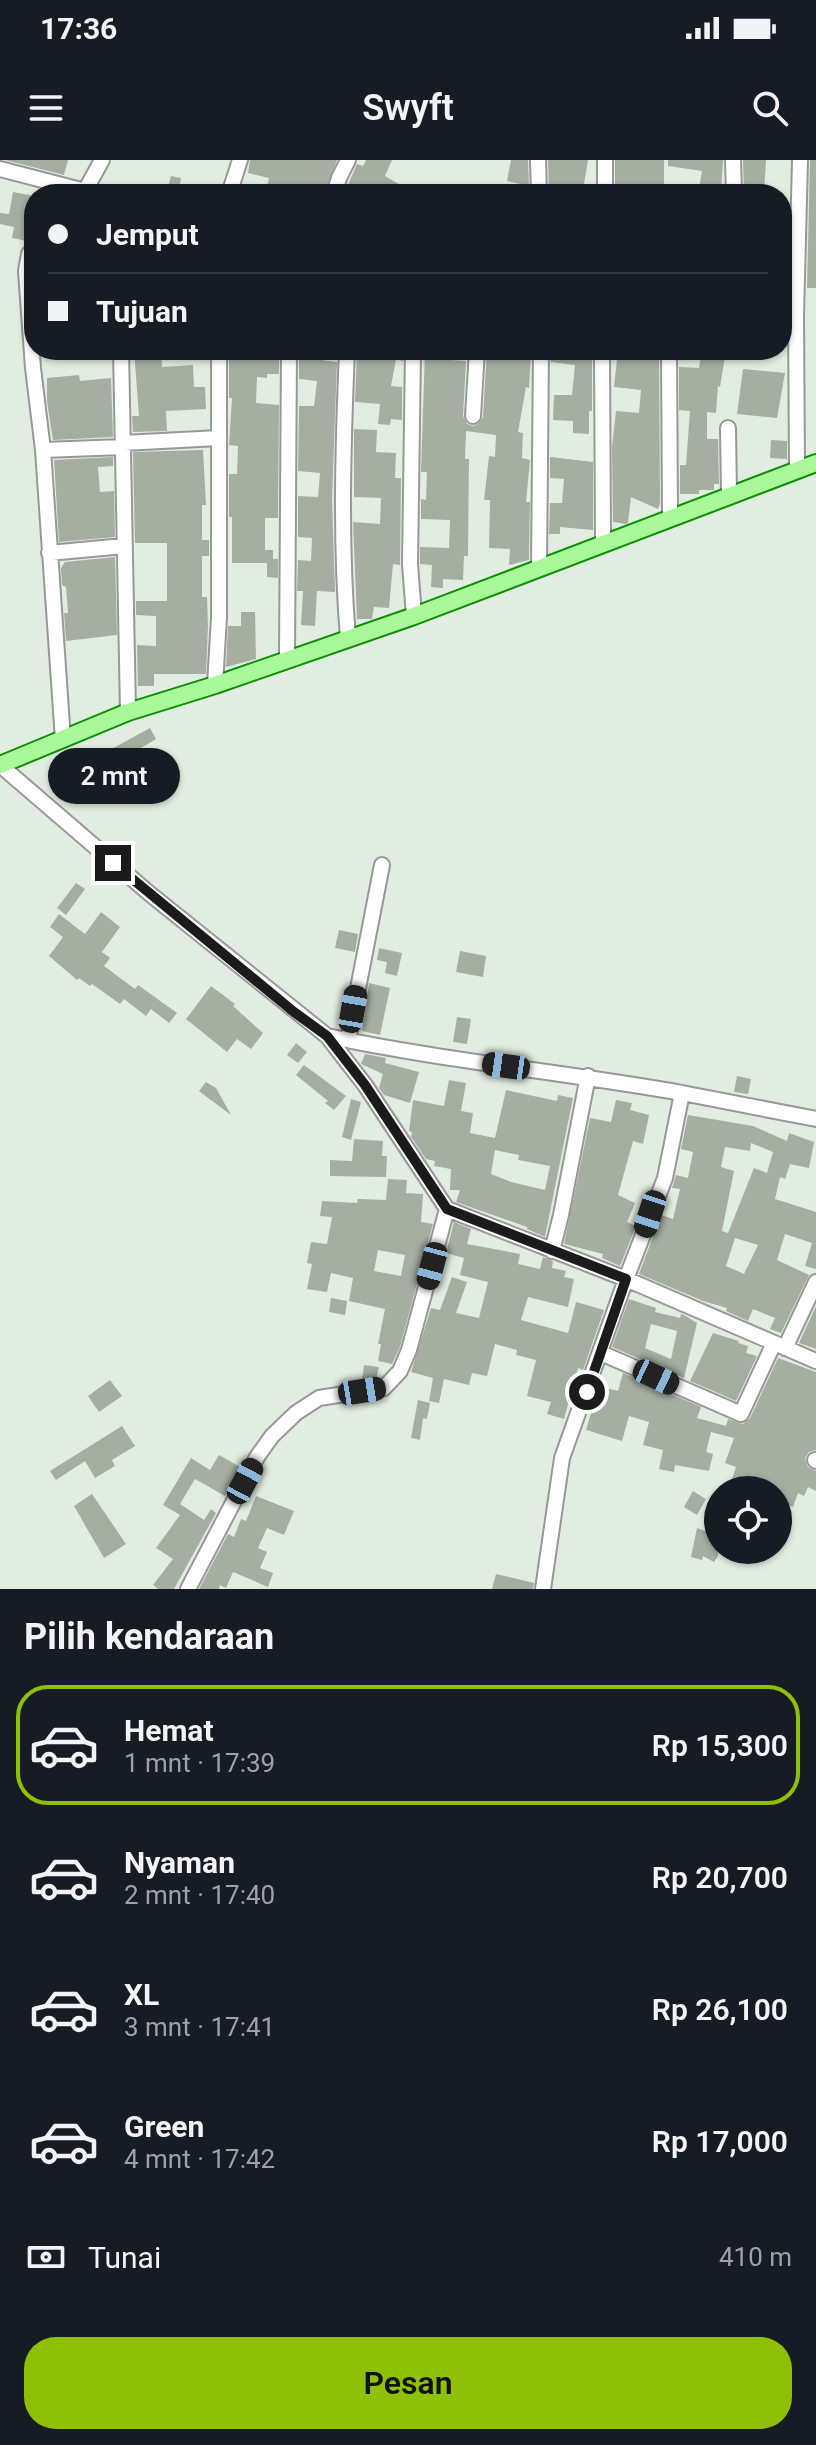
<!DOCTYPE html>
<html lang="id">
<head>
<meta charset="utf-8">
<style>
  :root { --surface:#171b24; --page:#20242c; --text:#f1f3f6; --muted:#9ea1a6; --line:#363941; --accent:#8ec106 }
  body { margin:0; font-family:Roboto,sans-serif; background:var(--page); color:var(--text); height:100vh; display:flex; flex-direction:column; font-size:30px; white-space:nowrap }
  * { box-sizing:border-box; margin:0 }
  p { font-size:26px; color:var(--muted) }
  .icon { flex:none; width:44px; height:44px; fill:none; stroke:currentColor; stroke-width:2; stroke-linecap:round; stroke-linejoin:round }
  .map { position:relative; height:1429px; overflow:hidden }
  .drawer { display:flex; flex-direction:column; background:var(--surface); flex:1 }
  .drawer>* { flex:none }
  .banner { position:absolute; left:24px; top:24px; width:768px; height:176px; border-radius:32px; box-shadow:0 2px 6px #0004; display:grid; align-content:center; height:176px; padding:0 24px; background:var(--surface) }
  .buttons { position:absolute; left:704px; top:1316px; display:grid; gap:16px }
  .buttons a { display:grid; place-items:center; width:88px; height:88px; border-radius:50%; background:var(--surface); box-shadow:0 2px 6px #0004; font-size:40px }
  .end { position:absolute; width:36px; height:36px; margin:-18px; border:10px solid #1b1b1b; background:#fff; box-shadow:0 0 0 4px #fff }
  .from { border-radius:50% }
  .bubble { position:absolute; height:56px; border-radius:28px; background:var(--surface); box-shadow:0 2px 6px #0004; font-size:26px; font-weight:600; line-height:56px; text-align:center }
  .car { position:absolute; width:24px; height:48px; margin:-24px -12px; border-radius:10px; box-shadow:0 0 6px 2px #0007; background:linear-gradient(#222 24%,#8ab4d8 0 40%,#222 0 76%,#8ab4d8 0 86%,#222 0) }
  .banner b { display:flex; align-items:center; gap:28px; height:76px; font-size:30px }
  .banner b+b { border-top:2px solid var(--line) }
  .banner i { width:20px; height:20px; background:var(--text) }
  ul { padding:0; list-style:none }
  li { display:flex; align-items:center; gap:24px; height:120px; margin:0 16px 12px; padding:0 8px; border:4px solid transparent; border-radius:32px }
  li div { flex:1 }
  li b { display:block; font-size:30px }
  li em { font-style:normal; font-weight:600 }
  li.current { border-color:var(--accent) }
  li>.icon { width:72px; height:72px; stroke-width:1.5 }
  h2 { padding:0 24px; font-size:36px; line-height:96px }
  .pay { display:flex; align-items:center; gap:20px; height:88px; padding:0 24px; font-size:30px }
  .pay p { margin-inline-start:auto }
  .cta { display:flex; gap:16px; margin-top:auto; padding:16px 24px }
  .cta a { flex:1; height:92px; border-radius:32px; background:var(--accent); color:#111; font-size:32px; font-weight:600; line-height:92px; text-align:center }
  .status { display:flex; justify-content:space-between; align-items:center; height:56px; padding:0 40px; background:var(--surface); direction:ltr }
  .status svg { height:22px; fill:currentColor }
  header { display:flex; justify-content:space-between; align-items:center; height:104px; padding:0 24px; background:var(--surface); font-size:36px; font-weight:600 }
  .map>svg:first-child { display:block }
  .building { fill:#a5aea1; fill-rule:evenodd }
  .lines { fill:none; stroke-linecap:round; stroke-linejoin:round }
  .minor-casing { stroke:#989898; stroke-width:18 }
  .major-casing { stroke:#0d8f04; stroke-width:20 }
  .minor { stroke:#fff; stroke-width:14 }
  .major { stroke:#a9f99a; stroke-width:16 }
  .route { stroke:#1b1b1b; stroke-width:10 }
</style>
</head>
<body>
<div class="status"><b>17:36</b><svg viewBox="0 0 49 12"><path d="M0 12V9h3v3zM5 12V6h3v6zM10 12V3h3v9zM15 12V0h3v12zM26 1h20v11H26zM47 4h2v5h-2z"/></svg></div>
<header><svg class="icon" aria-label="menu" viewBox="0 0 24 24"><path d="M4 6h16M4 12h16M4 18h16"/></svg>Swyft<svg class="icon" aria-label="search" viewBox="0 0 24 24"><circle cx="10" cy="10" r="6"/><path d="M15 15l6 6"/></svg></header>
<div class="map">
<svg width="816" height="1429" viewBox="0 0 816 1429">
  <rect width="100%" height="100%" fill="#e2ede1"/>
  <path class="building" d="M 5,0 L 68,0 L 64,15 Z
    M 250,0 L 337,0 L 324,34 L 265,34 L 269,18 L 248,13 Z
    M 366,0 L 392,0 L 385,16 L 416,34 L 344,34 L 357,4 L 363,6 Z
    M 511,0 L 528,0 L 529,26 L 507,21 Z
    M 548,0 L 588,0 L 583,30 L 568,28 L 567,34 L 549,34 Z
    M 615,0 L 664,0 L 664,34 L 615,34 Z
    M 668,0 L 723,0 L 721,34 L 698,34 L 702,11 L 668,6 Z
    M 743,0 L 766,0 L 764,34 L 744,32 Z
    M 810,0 L 816,0 L 816,128 L 807,128 Z
    M 171,16 L 181,18 L 180,24 L 203,30 L 203,34 L 166,34 Z
    M 13,32 L 34,36 L 34,58 L 27,81 L 12,78 L 14,67 L 0,64 L 0,53 L 9,54 Z
    M 782,41 L 789,41 L 787,126 L 782,126 Z
    M 134,190 L 158,190 L 161,192 L 162,207 L 193,205 L 194,227 L 205,227 L 206,249 L 166,251 L 167,271 L 133,272 L 132,256 L 139,256 Z
    M 299,190 L 314,190 L 313,199 L 337,202 L 332,339 L 335,432 L 317,431 L 315,466 L 301,465 L 303,431 L 297,431 L 298,400 L 311,401 L 312,378 L 298,377 L 298,336 L 318,337 L 320,313 L 298,311 L 299,246 L 314,246 L 317,221 L 299,219 Z
    M 357,190 L 403,190 L 403,201 L 396,199 L 391,226 L 402,227 L 402,260 L 391,259 L 390,265 L 378,264 L 380,244 L 355,242 Z
    M 425,190 L 451,190 L 450,200 L 466,201 L 463,256 L 467,264 L 473,266 L 478,264 L 483,257 L 487,190 L 531,190 L 529,228 L 526,227 L 518,272 L 523,273 L 522,298 L 530,300 L 526,342 L 530,342 L 529,400 L 509,405 L 510,389 L 489,388 L 490,340 L 484,340 L 489,296 L 495,297 L 496,275 L 466,271 L 465,299 L 469,299 L 468,396 L 464,396 L 463,420 L 443,419 L 443,428 L 431,427 L 432,405 L 420,404 L 420,387 L 449,388 L 450,360 L 421,359 L 421,339 L 426,340 L 427,312 L 421,312 Z
    M 551,190 L 582,190 L 581,199 L 592,200 L 592,251 L 589,251 L 589,274 L 573,273 L 573,261 L 553,260 L 554,235 L 572,235 L 575,205 L 551,202 Z
    M 618,190 L 659,190 L 660,343 L 658,349 L 631,337 L 628,363 L 626,364 L 613,362 L 612,287 L 616,251 L 639,253 L 641,230 L 614,227 Z
    M 702,190 L 726,190 L 720,227 L 718,226 L 716,253 L 707,252 L 707,279 L 718,279 L 719,324 L 714,324 L 714,330 L 699,330 L 699,334 L 680,334 L 680,305 L 686,305 L 690,251 L 679,250 L 679,207 L 699,208 Z
    M 253,196 L 279,197 L 279,214 L 267,214 L 267,218 L 257,217 L 256,243 L 279,245 L 278,358 L 265,358 L 265,390 L 273,390 L 273,399 L 278,399 L 278,418 L 267,417 L 267,403 L 232,403 L 232,357 L 229,357 L 229,314 L 237,314 L 238,286 L 229,285 L 232,238 L 229,238 L 229,198 L 253,199 Z
    M 743,209 L 785,213 L 777,258 L 737,254 Z
    M 79,215 L 80,221 L 111,218 L 113,277 L 53,280 L 47,241 L 47,218 Z
    M 354,269 L 377,270 L 376,292 L 396,293 L 395,318 L 401,318 L 400,405 L 393,404 L 389,448 L 374,447 L 372,459 L 357,459 L 353,362 L 380,364 L 381,338 L 354,337 Z
    M 771,280 L 787,281 L 787,299 L 770,298 Z
    M 203,290 L 206,345 L 202,345 L 202,380 L 209,380 L 209,396 L 202,396 L 202,437 L 207,437 L 208,466 L 206,514 L 154,514 L 154,526 L 138,526 L 137,485 L 156,486 L 156,456 L 136,455 L 136,441 L 167,441 L 167,383 L 135,383 L 133,292 Z
    M 113,297 L 113,306 L 98,307 L 100,332 L 114,331 L 115,377 L 59,382 L 54,300 Z
    M 550,297 L 593,302 L 593,370 L 560,367 L 560,374 L 549,374 L 550,343 L 562,343 L 564,319 L 550,318 Z
    M 115,397 L 117,475 L 66,481 L 64,453 L 68,453 L 66,427 L 62,425 L 61,408 L 65,402 Z
    M 241,452 L 255,452 L 256,499 L 226,507 L 228,466 L 241,466 Z
    M 150,568 L 156,579 L 84,622 L 77,608 Z
    M 76,723 L 85,729 L 66,755 L 57,748 Z
    M 101,752 L 120,767 L 102,792 L 110,798 L 104,806 L 135,829 L 138,825 L 177,853 L 169,863 L 151,849 L 146,856 L 124,839 L 120,844 L 92,824 L 90,826 L 79,818 L 77,820 L 49,796 L 63,777 L 50,767 L 59,754 L 85,774 Z
    M 339,770 L 358,774 L 355,792 L 335,788 Z
    M 379,788 L 402,793 L 397,816 L 385,813 L 387,802 L 377,800 Z
    M 460,791 L 486,796 L 483,817 L 456,812 Z
    M 369,823 L 390,828 L 380,875 L 362,871 Z
    M 211,826 L 235,844 L 233,846 L 263,873 L 251,889 L 237,879 L 227,892 L 186,859 Z
    M 457,857 L 471,859 L 467,884 L 453,882 Z
    M 296,883 L 307,892 L 298,903 L 287,895 Z
    M 365,894 L 386,898 L 385,903 L 419,912 L 410,943 L 384,935 L 379,928 L 383,914 L 361,904 Z
    M 304,905 L 346,936 L 334,950 L 325,943 L 328,941 L 296,915 Z
    M 737,916 L 751,919 L 748,934 L 734,932 Z
    M 449,920 L 466,923 L 461,951 L 473,953 L 470,973 L 495,978 L 506,930 L 557,941 L 558,935 L 573,938 L 545,1077 L 527,1069 L 527,1067 L 456,1042 L 460,1030 L 450,1030 L 451,1009 L 434,1006 L 435,1001 L 426,999 L 411,977 L 412,972 L 409,971 L 413,940 L 444,946 ZM 495,990 L 519,995 L 518,1000 L 550,1006 L 545,1030 L 511,1022 L 491,1014 Z
    M 206,922 L 216,928 L 231,955 L 199,931 Z
    M 351,939 L 361,942 L 351,980 L 342,977 Z
    M 616,940 L 632,943 L 630,950 L 649,955 L 643,984 L 633,981 L 618,1035 L 635,1043 L 627,1062 L 636,1066 L 620,1106 L 602,1098 L 603,1094 L 564,1084 L 590,958 L 611,962 Z
    M 688,955 L 753,966 L 787,981 L 789,973 L 814,982 L 809,1008 L 790,1004 L 785,1019 L 780,1017 L 775,1039 L 816,1052 L 816,1109 L 805,1106 L 812,1083 L 785,1074 L 777,1100 L 809,1115 L 781,1173 L 770,1169 L 775,1158 L 753,1149 L 748,1161 L 726,1151 L 727,1148 L 703,1141 L 639,1114 L 661,1055 L 673,1059 L 680,1029 L 672,1028 L 676,1015 L 688,1018 L 693,992 L 681,989 ZM 751,983 L 773,992 L 767,1013 L 754,1008 L 728,1073 L 722,1071 L 734,1011 L 721,1007 L 725,987 L 750,991 ZM 735,1078 L 758,1085 L 744,1114 L 726,1106 Z
    M 354,979 L 383,981 L 382,996 L 387,996 L 386,1017 L 330,1016 L 330,1000 L 352,1001 Z
    M 388,1019 L 407,1020 L 406,1033 L 423,1034 L 421,1062 L 433,1064 L 400,1187 L 392,1204 L 378,1201 L 381,1184 L 378,1184 L 385,1149 L 349,1141 L 353,1118 L 331,1113 L 327,1132 L 307,1129 L 312,1104 L 307,1103 L 311,1082 L 327,1084 L 332,1057 L 320,1056 L 322,1041 L 357,1043 L 358,1039 L 386,1040 ZM 378,1090 L 405,1095 L 401,1116 L 374,1111 Z
    M 454,1062 L 471,1069 L 467,1084 L 520,1094 L 518,1104 L 540,1109 L 543,1097 L 553,1101 L 552,1108 L 566,1111 L 564,1117 L 574,1119 L 568,1147 L 528,1137 L 521,1160 L 568,1173 L 576,1142 L 604,1150 L 583,1210 L 578,1208 L 564,1259 L 547,1254 L 551,1242 L 527,1236 L 536,1200 L 516,1195 L 517,1190 L 495,1184 L 487,1216 L 472,1213 L 469,1225 L 444,1219 L 439,1243 L 429,1241 L 433,1218 L 411,1212 L 431,1148 L 440,1150 L 452,1117 L 467,1122 L 456,1153 L 479,1158 L 488,1122 L 460,1115 L 464,1098 L 446,1093 Z
    M 331,1138 L 347,1141 L 345,1155 L 329,1152 Z
    M 629,1139 L 656,1148 L 655,1152 L 680,1158 L 681,1154 L 684,1155 L 697,1163 L 684,1218 L 612,1187 ZM 651,1164 L 677,1171 L 671,1199 L 645,1188 Z
    M 816,1146 L 816,1189 L 799,1183 Z
    M 713,1173 L 739,1181 L 738,1183 L 748,1186 L 746,1193 L 757,1196 L 736,1241 L 690,1221 Z
    M 778,1198 L 816,1212 L 816,1290 L 809,1292 L 805,1298 L 808,1307 L 816,1311 L 816,1331 L 808,1327 L 804,1336 L 798,1333 L 793,1347 L 778,1342 L 778,1328 L 756,1321 L 753,1330 L 749,1330 L 743,1328 L 744,1323 L 732,1319 L 736,1307 L 725,1303 L 734,1278 L 711,1272 L 706,1292 L 713,1294 L 709,1311 L 675,1305 L 674,1312 L 659,1309 L 663,1290 L 643,1285 L 649,1262 L 629,1256 L 622,1281 L 586,1270 L 599,1226 L 618,1231 L 623,1213 L 701,1247 L 697,1258 L 726,1266 L 728,1259 L 743,1264 L 750,1258 Z
    M 364,1205 L 379,1207 L 376,1219 L 362,1220 Z
    M 110,1220 L 122,1236 L 99,1252 L 88,1236 Z
    M 418,1240 L 430,1243 L 427,1259 L 423,1258 L 420,1280 L 411,1278 Z
    M 122,1266 L 135,1286 L 112,1300 L 115,1306 L 95,1318 L 85,1301 L 56,1320 L 50,1311 Z
    M 219,1295 L 240,1307 L 225,1336 L 195,1319 L 180,1344 L 204,1360 L 211,1349 L 216,1353 L 174,1429 L 158,1429 L 153,1425 L 173,1399 L 156,1388 L 180,1355 L 163,1345 L 191,1298 L 210,1310 Z
    M 693,1331 L 706,1339 L 697,1355 L 684,1347 Z
    M 92,1334 L 126,1384 L 104,1398 L 74,1346 Z
    M 256,1336 L 294,1351 L 284,1375 L 267,1368 L 258,1388 L 267,1392 L 260,1408 L 273,1413 L 268,1427 L 233,1412 L 226,1428 L 220,1425 L 219,1429 L 199,1429 L 228,1374 L 234,1377 L 241,1359 L 246,1361 Z
    M 697,1368 L 718,1376 L 718,1396 L 714,1402 L 703,1396 L 702,1400 L 691,1397 Z
    M 496,1414 L 534,1423 L 533,1429 L 492,1429 Z"/>
  <g class="lines">
    <defs>
      <path id="minor" d="M 538,0 L 539,34
        M 733,0 L 734,34
        M 0,9 L 85,31 L 84,34
        M 92,34 L 85,31 L 102,0
        M 229,34 L 240,0
        M 334,34 L 339,18 L 348,0
        M 605,34 L 605,0
        M 34,88 L 29,94 L 26,111 L 33,208 L 43,290 L 63,580
        M 782,156 L 796,156 L 800,0
        M 796,156 L 797,309
        M 121,190 L 128,552
        M 347,190 C 343,286 340,382 348,478
        M 413,190 L 410,404 L 414,456
        M 602,190 L 603,383
        M 669,190 L 670,358
        M 473,256 L 477,190
        M 728,268 L 729,335
        M 123,283 L 219,278
        M 43,290 L 123,287
        M 49,393 L 124,386
        M 539,408 L 541,190
        M 287,498 L 289,190
        M 215,525 L 219,457 L 219,190
        M 0,605 L 150,734 L 327,876 L 365,925 L 447,1049 L 626,1119 L 562,1298 L 543,1429
        M 327,876 C 444,901 564,912 682,933
        M 348,880 L 382,705
        M 816,959 L 682,933 L 665,1018 L 626,1119 L 816,1201
        M 552,1091 L 561,1055 L 588,916
        M 785,1188 L 816,1122
        M 601,1193 L 741,1254 L 774,1183
        M 815,1300 L 816,1301
        M 188,1429 L 257,1297 L 272,1276 L 296,1253 L 319,1238 L 384,1228 L 400,1211 L 409,1190 L 447,1049"/>
      <path id="major" d="M 0,605 L 128,552 L 215,525 L 414,456 L 816,303"/>
    </defs>
    <use href="#minor" class="minor-casing"/>
    <use href="#major" class="major-casing"/>
    <use href="#minor" class="minor"/>
    <use href="#major" class="major"/>
  </g>
  <g class="lines">
    <path class="route" d="M 113,703 L 294,852 L 327,876 L 365,925 L 447,1049 L 626,1119 L 587,1232"/>
  </g>
</svg>
<div class="buttons">
<a><svg class="icon" aria-label="locate" viewBox="0 0 24 24"><circle cx="12" cy="12" r="6"/><path d="M12 2v4M12 18v4M2 12h4M18 12h4"/></svg></a>
</div>
<i class="end from" style="left:587px;top:1232px"></i>
<i class="end" style="left:113px;top:703px"></i>
<div class="bubble" style="left:48px;top:588px;width:132px">2 mnt</div>
<i class="car" style="left:353px;top:849px;rotate:10deg"></i>
<i class="car" style="left:506px;top:906px;rotate:278deg"></i>
<i class="car" style="left:650px;top:1054px;rotate:198deg"></i>
<i class="car" style="left:432px;top:1106px;rotate:195deg"></i>
<i class="car" style="left:656px;top:1217px;rotate:115deg"></i>
<i class="car" style="left:362px;top:1231px;rotate:81deg"></i>
<i class="car" style="left:245px;top:1321px;rotate:28deg"></i>
<div class="banner">
<b><i class="from"></i>Jemput</b>
<b><i></i>Tujuan</b>
</div>
</div>
<section class="drawer">
<h2>Pilih kendaraan</h2>
<ul>
<li class="current"><svg class="icon" aria-label="car" viewBox="0 0 24 24"><path d="M5 17H2v-5l4-1 3-4h7l3 4 3 1v5h-3M9 17h6M6 11h13"/><circle cx="7" cy="17" r="2"/><circle cx="17" cy="17" r="2"/></svg><div><b>Hemat</b><p>1 mnt · 17:39</p></div><em>Rp 15,300</em></li>
<li><svg class="icon" aria-label="car" viewBox="0 0 24 24"><path d="M5 17H2v-5l4-1 3-4h7l3 4 3 1v5h-3M9 17h6M6 11h13"/><circle cx="7" cy="17" r="2"/><circle cx="17" cy="17" r="2"/></svg><div><b>Nyaman</b><p>2 mnt · 17:40</p></div><em>Rp 20,700</em></li>
<li><svg class="icon" aria-label="car" viewBox="0 0 24 24"><path d="M5 17H2v-5l4-1 3-4h7l3 4 3 1v5h-3M9 17h6M6 11h13"/><circle cx="7" cy="17" r="2"/><circle cx="17" cy="17" r="2"/></svg><div><b>XL</b><p>3 mnt · 17:41</p></div><em>Rp 26,100</em></li>
<li><svg class="icon" aria-label="car" viewBox="0 0 24 24"><path d="M5 17H2v-5l4-1 3-4h7l3 4 3 1v5h-3M9 17h6M6 11h13"/><circle cx="7" cy="17" r="2"/><circle cx="17" cy="17" r="2"/></svg><div><b>Green</b><p>4 mnt · 17:42</p></div><em>Rp 17,000</em></li>
</ul>
<div class="pay"><svg class="icon" aria-label="cash" viewBox="0 0 24 24"><path d="M3 7h18v10H3z"/><circle cx="12" cy="12" r="2"/></svg>Tunai<p>410 m</p></div>
<div class="cta"><a>Pesan</a></div>
</section>
</body>
</html>
